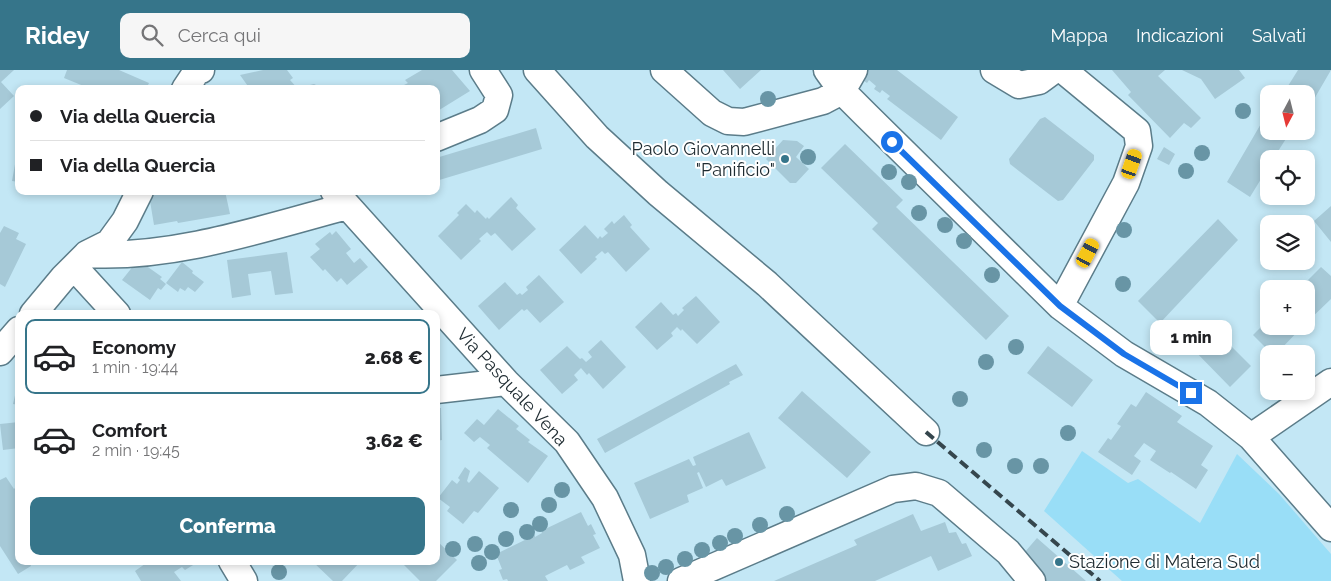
<!DOCTYPE html>
<html lang="it">
<head>
<meta charset="utf-8">
<style>
  :root { --surface:#fff; --page:#f6f6f6; --text:#202124; --muted:#757577; --line:#e0e0e0; --accent:#36758a }
  body { margin:0; font-family:Raleway,sans-serif; background:var(--page); color:var(--text); height:100vh; display:flex; flex-direction:column; font-size:19px; white-space:nowrap }
  * { box-sizing:border-box; margin:0 }
  p { font-size:16px; color:var(--muted) }
  .icon { flex:none; width:28px; height:28px; fill:none; stroke:currentColor; stroke-width:2; stroke-linecap:round; stroke-linejoin:round }
  .map { position:relative; flex:1; overflow:hidden }
  .side { position:absolute; left:15px; top:240px; width:425px; height:255px; display:flex; flex-direction:column; background:var(--surface); border-radius:10px; box-shadow:0 2px 8px #0003 }
  .side>* { flex:none }
  .top-card { position:absolute; left:15px; top:15px; width:425px; height:110px; border-radius:10px; box-shadow:0 2px 8px #0003; display:grid; align-content:center; height:110px; padding:0 15px; background:var(--surface) }
  .needle { width:32px; rotate:187deg }
  .buttons { position:absolute; left:1260px; top:15px; display:grid; gap:10px }
  .buttons a { display:grid; place-items:center; width:55px; height:55px; border-radius:10px; background:var(--surface); box-shadow:0 2px 8px #0003; font-size:25px }
  .end { position:absolute; width:22px; height:22px; margin:-11px; border:6px solid #1a73e8; background:#fff; box-shadow:0 0 0 2px #fff }
  .from { border-radius:50% }
  .bubble { position:absolute; height:35px; border-radius:10px; background:var(--surface); box-shadow:0 2px 8px #0003; font-size:16px; font-weight:800; line-height:35px; text-align:center }
  .car { position:absolute; width:15px; height:30px; margin:-15px -8px; border-radius:6px; box-shadow:0 0 4px 1px #0007; background:linear-gradient(#f5c518 24%,#345 0 40%,#f5c518 0 76%,#345 0 86%,#f5c518 0) }
  .top-card b { display:flex; align-items:center; gap:18px; height:48px; font-size:19px }
  .top-card b+b { border-top:1px solid var(--line) }
  .top-card i { width:12px; height:12px; background:var(--text) }
  ul { padding:9px 0 0; list-style:none }
  li { display:flex; align-items:center; gap:15px; height:75px; margin:0 10px 8px; padding:0 5px; border:2px solid transparent; border-radius:10px }
  li div { flex:1 }
  li b { display:block; font-size:19px }
  li em { font-style:normal; font-weight:800 }
  li.current { border-color:var(--accent) }
  li>.icon { width:45px; height:45px; stroke-width:1.5 }
  .cta { display:flex; gap:10px; margin-top:auto; padding:10px 15px }
  .cta a { flex:1; height:58px; border-radius:10px; background:var(--accent); color:#fff; font-size:20px; font-weight:800; line-height:58px; text-align:center }
  header { display:flex; align-items:center; gap:30px; box-sizing:border-box; height:70px; padding:0 25px; background:var(--accent); color:#fff }
  header strong { font-size:24px }
  nav { display:flex; gap:28px; margin-inline-start:auto; font-size:18px }
  .search { width:350px; height:45px; background:var(--page); display:flex; align-items:center; gap:12px; box-sizing:border-box; padding:0 18px; border-radius:10px; color:var(--muted); font-size:19px }
  .map>svg:first-child { display:block }
  .green { fill:#99def7 }
  .building { fill:#a6c9d7 }
  .lines { fill:none; stroke-linecap:round; stroke-linejoin:round }
  .minor-casing { stroke:#5b7c89; stroke-width:29 }
  .minor { stroke:#fff; stroke-width:26 }
  .rail { stroke:#35464d; stroke-width:4; stroke-dasharray:10 5; stroke-linecap:butt }
  .tree { fill:#6895a5 }
  .route { stroke:#1a73e8; stroke-width:6 }
  .poi-dot { fill:#36758a; stroke:#fff; stroke-width:2 }
  .labels { text-anchor:middle; stroke-width:4; stroke-linejoin:round; paint-order:stroke }
  .poi-label { font-size:18px; fill:#1e2b31; stroke:#fff; text-anchor:end }
  .street-label { font-size:18px; fill:#1e2b31; stroke:#fff }
</style>
</head>
<body>
<header>
<strong>Ridey</strong>
<div class="search"><svg class="icon" aria-label="search" viewBox="0 0 24 24"><circle cx="10" cy="10" r="6"/><path d="M15 15l6 6"/></svg>Cerca qui</div>
<nav><a>Mappa</a><a>Indicazioni</a><a>Salvati</a></nav>
</header>
<div class="map">
<svg width="1331" height="511" viewBox="0 0 1331 511">
  <rect width="100%" height="100%" fill="#c3e7f5"/>
  <path class="green" d="M 1082,381 L 1128,413 L 1138,409 L 1200,453 L 1237,384 L 1279,424 L 1331,484 L 1331,511 L 1122,511 L 1044,441 Z"/>
  <path class="building" d="M 0,0 L 14,0 L 1,12 L 14,26 L 0,39 Z
    M 67,0 L 119,0 L 149,13 L 146,19 L 91,19 L 64,8 Z
    M 263,0 L 287,0 L 293,8 L 290,10 L 298,19 L 250,19 L 240,5 Z
    M 422,0 L 452,0 L 470,21 L 436,42 L 436,19 L 396,19 L 408,13 L 405,10 Z
    M 723,0 L 761,0 L 740,19 Z
    M 868,0 L 897,0 L 958,47 L 941,70 L 887,29 L 890,26 L 882,20 L 880,23 L 874,19 L 876,16 L 869,10 L 867,13 L 861,9 Z
    M 1112,0 L 1165,0 L 1158,6 L 1201,48 L 1191,58 L 1184,53 L 1170,68 L 1128,25 L 1131,22 Z
    M 1182,0 L 1239,0 L 1245,8 L 1215,29 L 1201,9 Z
    M 1298,0 L 1331,0 L 1306,43 L 1306,24 L 1283,24 Z
    M 314,14 L 324,19 L 301,19 L 306,16 Z
    M 1269,40 L 1269,61 L 1291,61 L 1273,89 L 1269,89 L 1269,96 L 1250,127 L 1227,112 Z
    M 1045,47 L 1094,85 L 1094,90 L 1063,130 L 1058,131 L 1010,94 L 1009,89 L 1040,49 Z
    M 536,58 L 542,79 L 436,111 L 436,88 Z
    M 783,70 L 797,71 L 804,76 L 796,87 L 809,99 L 796,113 L 790,113 L 766,89 Z
    M 845,74 L 903,130 L 896,137 L 1009,246 L 986,270 L 872,159 L 878,153 L 821,98 Z
    M 1164,77 L 1175,84 L 1169,95 L 1157,89 Z
    M 17,83 L 19,83 L 19,112 L 12,111 Z
    M 169,121 L 225,121 L 230,144 L 178,153 L 177,151 L 154,155 L 149,125 Z
    M 511,127 L 518,135 L 516,138 L 536,159 L 512,181 L 495,163 L 491,166 L 487,162 L 479,169 L 481,171 L 461,190 L 438,166 L 459,145 L 457,143 L 466,134 L 475,143 L 477,140 L 486,149 L 487,147 L 489,149 Z
    M 1331,136 L 1331,172 L 1314,151 Z
    M 624,145 L 632,155 L 630,157 L 650,179 L 626,202 L 608,182 L 605,184 L 602,181 L 595,187 L 597,189 L 581,204 L 559,180 L 585,155 L 598,169 L 600,166 L 602,168 L 608,163 L 604,159 L 612,151 L 614,154 Z
    M 1218,149 L 1238,170 L 1160,253 L 1138,231 Z
    M 4,156 L 19,163 L 16,169 L 26,174 L 5,217 L 0,214 L 0,163 Z
    M 336,161 L 351,179 L 346,183 L 354,193 L 360,188 L 368,197 L 347,215 L 341,208 L 337,212 L 325,199 L 323,201 L 310,187 L 320,179 L 315,174 L 330,162 L 332,165 Z
    M 287,182 L 293,223 L 275,225 L 271,201 L 248,204 L 251,225 L 232,228 L 227,190 Z
    M 138,190 L 162,207 L 160,209 L 166,214 L 161,220 L 158,218 L 150,230 L 122,210 Z
    M 182,192 L 193,201 L 192,203 L 204,212 L 195,222 L 188,217 L 185,221 L 180,218 L 178,222 L 166,213 Z
    M 1321,197 L 1331,206 L 1331,229 L 1306,253 L 1306,219 L 1299,219 Z
    M 539,205 L 564,232 L 540,253 L 527,239 L 524,241 L 522,239 L 499,260 L 478,236 L 505,212 L 517,225 L 520,223 L 522,225 L 528,220 L 526,217 Z
    M 696,226 L 720,252 L 697,274 L 682,259 L 681,261 L 677,257 L 671,263 L 673,266 L 657,280 L 635,257 L 661,232 L 673,245 L 676,243 L 678,246 L 684,240 L 682,238 Z
    M 1269,249 L 1269,256 L 1303,256 L 1276,284 L 1272,284 L 1253,265 Z
    M 1210,255 L 1251,296 L 1230,317 L 1189,275 Z
    M 601,270 L 626,297 L 603,319 L 589,303 L 587,305 L 581,298 L 574,305 L 578,310 L 562,324 L 540,300 L 567,276 L 580,289 L 582,288 L 586,292 L 592,287 L 588,282 Z
    M 1048,276 L 1093,310 L 1072,337 L 1027,303 Z
    M 736,294 L 743,305 L 729,312 L 730,314 L 605,383 L 597,369 Z
    M 19,308 L 19,335 L 13,334 Z
    M 802,321 L 871,382 L 847,408 L 778,348 Z
    M 1146,322 L 1182,346 L 1177,352 L 1213,376 L 1201,395 L 1208,400 L 1196,419 L 1171,402 L 1170,403 L 1150,390 L 1156,381 L 1144,373 L 1134,386 L 1141,391 L 1132,405 L 1098,382 L 1108,368 L 1111,370 L 1121,356 L 1117,354 L 1131,334 L 1136,337 Z
    M 436,338 L 441,338 L 442,370 L 436,371 Z
    M 498,339 L 519,356 L 516,359 L 530,370 L 528,372 L 548,386 L 528,413 L 487,378 L 490,375 L 480,367 L 474,372 L 464,363 L 477,349 L 484,355 Z
    M 19,352 L 19,378 L 3,380 L 0,354 Z
    M 749,362 L 766,398 L 726,416 L 722,409 L 706,417 L 699,402 L 697,403 L 703,418 L 687,425 L 689,432 L 650,449 L 634,413 L 689,389 L 693,396 L 696,395 L 693,387 Z
    M 465,397 L 470,401 L 467,411 L 469,413 L 479,401 L 499,418 L 478,443 L 474,441 L 463,454 L 447,441 L 450,437 L 438,428 L 452,410 L 457,414 L 460,410 L 458,408 Z
    M 6,407 L 14,419 L 16,417 L 19,421 L 19,491 L 33,491 L 30,493 L 31,496 L 18,504 L 0,476 L 0,410 Z
    M 581,442 L 588,456 L 591,454 L 596,464 L 593,465 L 600,478 L 581,487 L 585,493 L 570,500 L 567,495 L 545,506 L 548,511 L 508,511 L 507,509 L 503,510 L 499,500 L 502,499 L 496,484 L 535,465 L 535,467 L 542,463 L 541,461 Z
    M 913,444 L 921,461 L 945,452 L 949,463 L 956,462 L 962,474 L 966,473 L 972,486 L 938,501 L 931,486 L 875,511 L 774,511 L 857,475 L 854,470 Z
    M 1037,468 L 1086,511 L 1042,511 L 1018,490 Z
    M 436,470 L 457,490 L 436,511 L 420,511 L 402,493 L 404,491 L 436,491 Z
    M 149,491 L 204,491 L 199,494 L 198,492 L 185,500 L 182,497 L 174,502 L 181,511 L 141,511 L 135,501 Z
    M 312,491 L 361,491 L 342,511 L 333,511 Z"/>
  <g class="lines">
    <defs>
      <path id="minor" d="M 537,0 L 597,67 L 658,123 L 767,214 L 926,362
        M 664,0 L 712,43 L 728,51 L 744,52 L 823,31 L 842,21 L 854,0
        M 827,0 L 842,21 L 865,44 L 1060,236 L 1124,284 L 1208,333 L 1251,367 L 1331,458
        M 994,0 L 1019,15 L 1039,11 L 1054,0
        M 185,19 L 197,1 L 201,0
        M 436,68 L 480,50 L 495,40 L 499,25 L 483,0
        M 334,121 L 506,312 L 567,372 L 605,428 L 632,485 L 637,511
        M 87,184 L 109,173 L 125,151 L 140,121
        M 74,197 L 117,244
        M 1060,236 L 1126,113 L 1139,76 L 1137,61 L 1063,0
        M 33,244 L 63,208 L 87,184 C 173,189 265,158 347,136
        M 0,282 L 19,260
        M 436,320 L 506,312
        M 1251,367 L 1331,312
        M 232,491 L 244,511
        M 681,511 L 893,419 L 916,416 L 939,423 L 1008,482 L 1032,511"/>
    </defs>
    <use href="#minor" class="minor-casing"/>
    <use href="#minor" class="minor"/>
    <path class="rail" d="M 926,362 L 1100,511"/>
  </g>
  <g class="tree">
    <circle cx="768" cy="29" r="8"/>
    <circle cx="1243" cy="41" r="8"/>
    <circle cx="1202" cy="83" r="8"/>
    <circle cx="808" cy="87" r="8"/>
    <circle cx="1186" cy="101" r="8"/>
    <circle cx="889" cy="102" r="8"/>
    <circle cx="909" cy="112" r="8"/>
    <circle cx="919" cy="143" r="8"/>
    <circle cx="945" cy="155" r="8"/>
    <circle cx="1124" cy="160" r="8"/>
    <circle cx="964" cy="171" r="8"/>
    <circle cx="992" cy="205" r="8"/>
    <circle cx="1123" cy="214" r="8"/>
    <circle cx="1016" cy="277" r="8"/>
    <circle cx="986" cy="292" r="8"/>
    <circle cx="960" cy="329" r="8"/>
    <circle cx="1068" cy="363" r="8"/>
    <circle cx="984" cy="380" r="8"/>
    <circle cx="1015" cy="396" r="8"/>
    <circle cx="1041" cy="396" r="8"/>
    <circle cx="562" cy="420" r="8"/>
    <circle cx="549" cy="435" r="8"/>
    <circle cx="511" cy="440" r="8"/>
    <circle cx="787" cy="444" r="8"/>
    <circle cx="540" cy="454" r="8"/>
    <circle cx="760" cy="455" r="8"/>
    <circle cx="527" cy="462" r="8"/>
    <circle cx="735" cy="466" r="8"/>
    <circle cx="506" cy="469" r="8"/>
    <circle cx="720" cy="473" r="8"/>
    <circle cx="475" cy="474" r="8"/>
    <circle cx="453" cy="479" r="8"/>
    <circle cx="702" cy="480" r="8"/>
    <circle cx="492" cy="482" r="8"/>
    <circle cx="685" cy="489" r="8"/>
    <circle cx="479" cy="493" r="8"/>
    <circle cx="666" cy="497" r="8"/>
    <circle cx="279" cy="502" r="8"/>
    <circle cx="652" cy="503" r="8"/>
  </g>
  <g class="lines">
    <path class="route" d="M 892,72 L 1060,236 L 1124,284 L 1191,323"/>
  </g>
  <g class="poi-dot">
    <circle cx="785" cy="89" r="5"/>
    <circle cx="1059" cy="492" r="5"/>
  </g>
  <g class="labels">
    <g class="poi-label">
      <text x="775" y="85">Paolo Giovannelli<tspan x="775" dy="21">"Panificio"</tspan></text>
      <text x="1069" y="498" text-anchor="start">Stazione di Matera Sud</text>
    </g>
    <g class="street-label">
      <text transform="translate(512 317) rotate(47)" y="6">Via Pasquale Vena</text>
    </g>
  </g>
</svg>
<div class="buttons">
<a><svg class="needle" viewBox="-14 -14 28 28"><path d="M0-13l5 13h-10z" fill="#e53935"/><path d="M0 13l5-13h-10z" fill="#757577"/></svg></a>
<a><svg class="icon" aria-label="locate" viewBox="0 0 24 24"><circle cx="12" cy="12" r="6"/><path d="M12 2v4M12 18v4M2 12h4M18 12h4"/></svg></a>
<a><svg class="icon" aria-label="layers" viewBox="0 0 24 24"><path d="M12 4l9 5-9 5-9-5zM3 14l9 5 9-5"/></svg></a>
<a>+</a>
<a>−</a>
</div>
<i class="end from" style="left:892px;top:72px"></i>
<i class="end" style="left:1191px;top:323px"></i>
<div class="bubble" style="left:1150px;top:250px;width:82px">1 min</div>
<i class="car" style="left:1132px;top:94px;rotate:19deg"></i>
<i class="car" style="left:1088px;top:183px;rotate:28deg"></i>
<div class="top-card">
<b><i class="from"></i>Via della Quercia</b>
<b><i></i>Via della Quercia</b>
</div>
<section class="side">
<ul>
<li class="current"><svg class="icon" aria-label="car" viewBox="0 0 24 24"><path d="M5 17H2v-5l4-1 3-4h7l3 4 3 1v5h-3M9 17h6M6 11h13"/><circle cx="7" cy="17" r="2"/><circle cx="17" cy="17" r="2"/></svg><div><b>Economy</b><p>1 min · 19:44</p></div><em>2.68 €</em></li>
<li><svg class="icon" aria-label="car" viewBox="0 0 24 24"><path d="M5 17H2v-5l4-1 3-4h7l3 4 3 1v5h-3M9 17h6M6 11h13"/><circle cx="7" cy="17" r="2"/><circle cx="17" cy="17" r="2"/></svg><div><b>Comfort</b><p>2 min · 19:45</p></div><em>3.62 €</em></li>
</ul>
<div class="cta"><a>Conferma</a></div>
</section>
</div>
</body>
</html>
